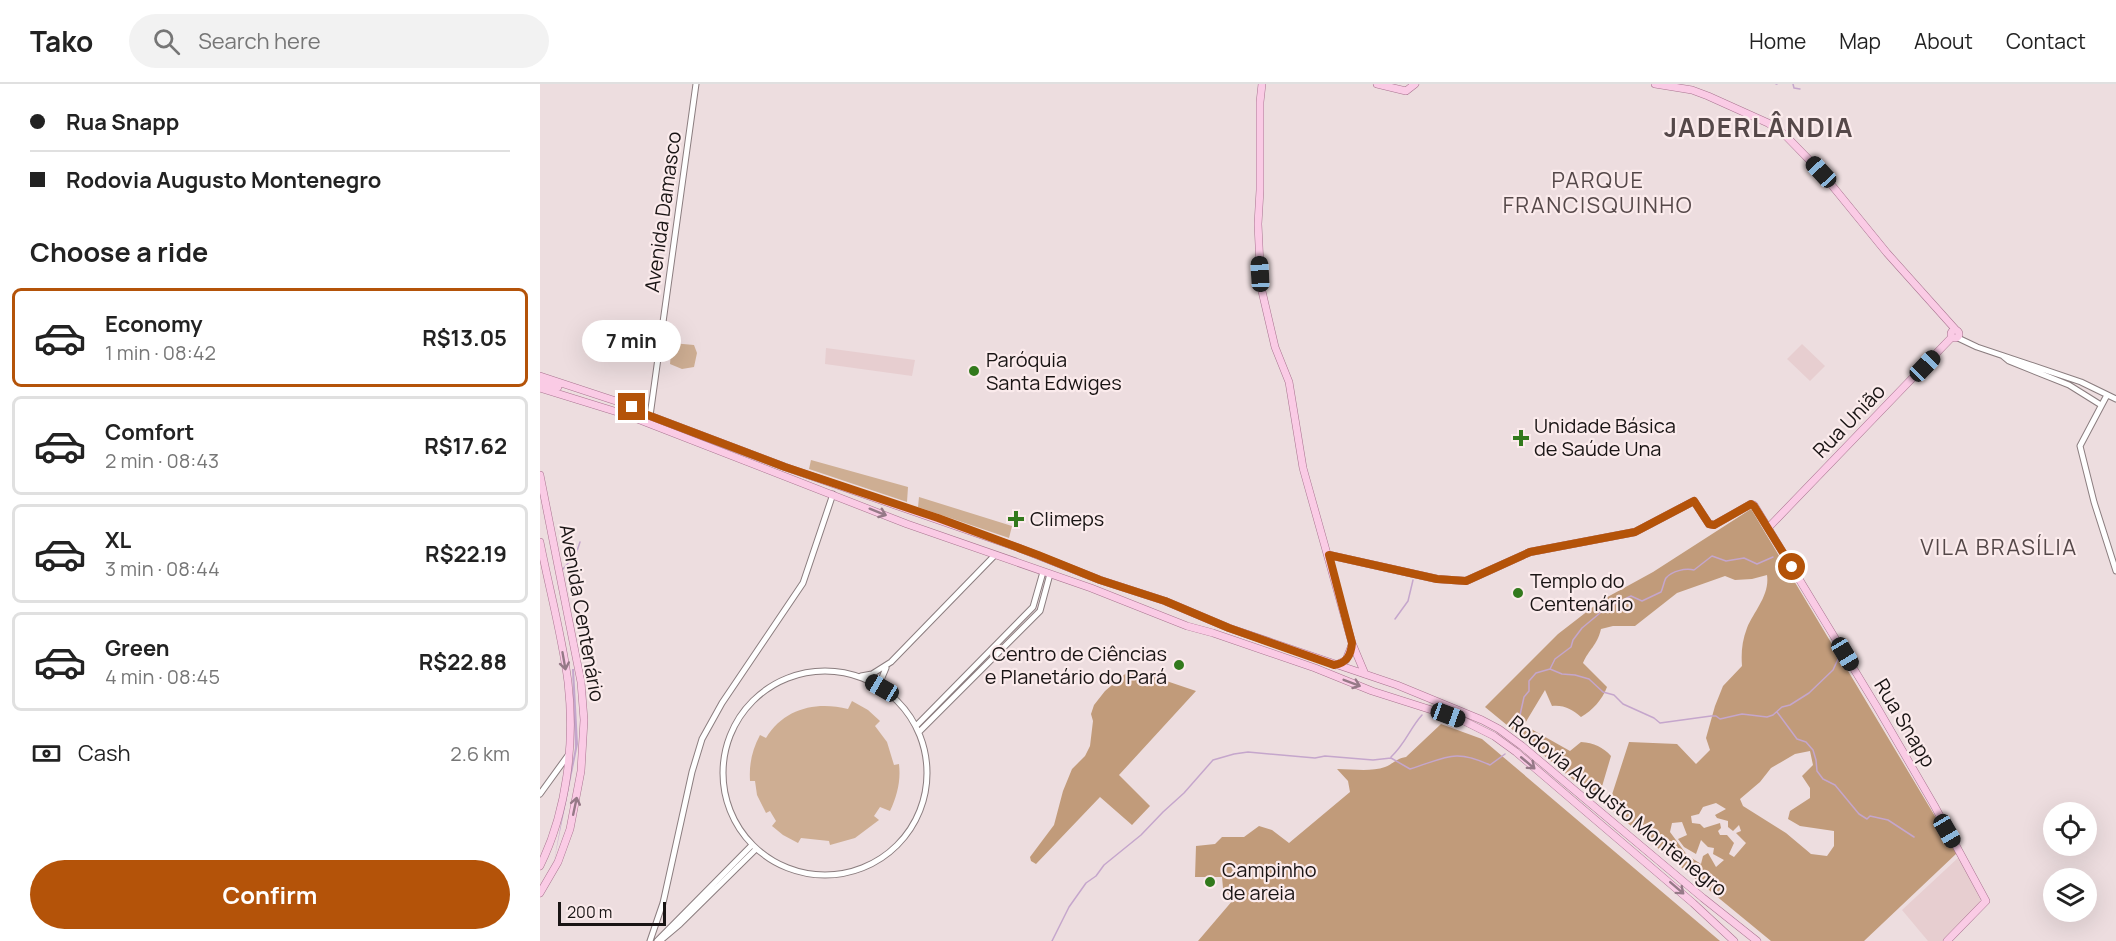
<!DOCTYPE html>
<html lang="en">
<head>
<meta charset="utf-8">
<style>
  :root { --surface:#fff; --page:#f2f2f2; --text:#222; --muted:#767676; --line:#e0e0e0; --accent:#b45309 }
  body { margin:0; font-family:Manrope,sans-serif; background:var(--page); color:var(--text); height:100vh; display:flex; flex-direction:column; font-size:22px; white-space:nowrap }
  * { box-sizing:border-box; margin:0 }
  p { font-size:20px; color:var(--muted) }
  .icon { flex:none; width:33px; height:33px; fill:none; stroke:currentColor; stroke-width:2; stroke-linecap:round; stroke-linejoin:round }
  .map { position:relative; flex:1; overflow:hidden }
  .panel { display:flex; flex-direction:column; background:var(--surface); width:540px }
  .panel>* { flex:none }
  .guide { display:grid; align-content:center; height:132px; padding:0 30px; background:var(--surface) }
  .fabs { position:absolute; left:1503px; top:718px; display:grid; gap:12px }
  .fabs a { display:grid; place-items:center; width:54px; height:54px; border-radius:50%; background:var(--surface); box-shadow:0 6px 24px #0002; font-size:30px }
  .scale { position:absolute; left:18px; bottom:15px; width:108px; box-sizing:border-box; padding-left:6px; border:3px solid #191414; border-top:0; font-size:16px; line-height:21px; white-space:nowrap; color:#191414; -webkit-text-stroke:4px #fbebec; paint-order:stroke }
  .end { position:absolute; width:27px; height:27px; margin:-14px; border:8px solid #b45309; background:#fff; box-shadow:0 0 0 3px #fff }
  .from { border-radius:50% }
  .bubble { position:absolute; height:42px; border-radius:21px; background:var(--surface); box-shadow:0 6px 24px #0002; font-size:20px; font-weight:700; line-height:42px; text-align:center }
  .car { position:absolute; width:18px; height:36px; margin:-18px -9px; border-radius:8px; box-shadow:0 0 4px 2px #0007; background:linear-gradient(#222 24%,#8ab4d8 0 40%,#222 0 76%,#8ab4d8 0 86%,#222 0) }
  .guide b { display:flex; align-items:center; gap:21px; height:57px; font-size:22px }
  .guide b+b { border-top:2px solid var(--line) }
  .guide i { width:15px; height:15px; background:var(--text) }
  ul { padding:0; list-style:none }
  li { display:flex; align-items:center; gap:18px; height:99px; margin:0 12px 9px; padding:0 18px; border:3px solid var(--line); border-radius:9px }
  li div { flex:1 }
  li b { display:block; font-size:22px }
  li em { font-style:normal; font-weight:700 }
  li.selected { border-color:var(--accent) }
  li>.icon { width:54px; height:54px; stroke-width:1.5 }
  h2 { padding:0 30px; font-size:27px; line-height:72px }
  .pay { display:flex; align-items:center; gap:15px; height:66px; padding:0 30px; font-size:22px }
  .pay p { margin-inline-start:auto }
  .action { display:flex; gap:12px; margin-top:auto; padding:12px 30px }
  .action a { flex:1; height:69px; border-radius:36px; background:var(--accent); color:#fff; font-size:24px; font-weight:700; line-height:69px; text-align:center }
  header { display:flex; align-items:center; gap:36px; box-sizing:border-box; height:84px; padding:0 30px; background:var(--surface); border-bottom:2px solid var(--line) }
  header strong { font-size:28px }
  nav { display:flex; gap:33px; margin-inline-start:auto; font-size:21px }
  .search { width:420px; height:54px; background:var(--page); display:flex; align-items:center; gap:15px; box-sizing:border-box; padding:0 21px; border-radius:33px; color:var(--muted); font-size:22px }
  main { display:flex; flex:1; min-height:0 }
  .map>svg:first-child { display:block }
  .built { fill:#e7ced0 }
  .green { fill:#ceae93 }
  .forest { fill:#c19b7a; fill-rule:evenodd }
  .water { fill:#c5a6cc }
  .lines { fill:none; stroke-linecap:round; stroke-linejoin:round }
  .stream { stroke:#c5a6cc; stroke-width:1.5 }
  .minor-casing { stroke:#8b7d7f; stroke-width:7 }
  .major-casing { stroke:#a97490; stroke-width:8 }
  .minor { stroke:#fff; stroke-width:5 }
  .major { stroke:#facbe5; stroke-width:7 }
  .oneway { stroke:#957987 }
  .route { stroke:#b45309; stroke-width:8 }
  .poi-dot { fill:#32791c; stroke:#fbebec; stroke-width:2 }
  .labels { text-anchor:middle; stroke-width:4.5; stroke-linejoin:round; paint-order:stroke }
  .street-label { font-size:20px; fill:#191414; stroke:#fbebec }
  .poi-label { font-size:20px; fill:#191414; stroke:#fbebec; text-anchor:start }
  .quarter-label { font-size:22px; letter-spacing:1.5px; fill:#554849; stroke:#fbebec }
  .district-label { font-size:26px; font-weight:bold; letter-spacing:1.5px; fill:#554849; stroke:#fbebec }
</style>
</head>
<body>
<header>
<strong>Tako</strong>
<div class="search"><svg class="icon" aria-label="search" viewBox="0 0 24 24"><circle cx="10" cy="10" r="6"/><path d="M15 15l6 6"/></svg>Search here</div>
<nav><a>Home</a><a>Map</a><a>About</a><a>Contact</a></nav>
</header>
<main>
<section class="panel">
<div class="guide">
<b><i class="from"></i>Rua Snapp</b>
<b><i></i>Rodovia Augusto Montenegro</b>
</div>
<h2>Choose a ride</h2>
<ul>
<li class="selected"><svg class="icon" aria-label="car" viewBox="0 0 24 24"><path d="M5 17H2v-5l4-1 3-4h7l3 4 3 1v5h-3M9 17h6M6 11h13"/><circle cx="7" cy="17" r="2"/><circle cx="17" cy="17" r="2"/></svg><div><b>Economy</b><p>1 min · 08:42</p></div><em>R$13.05</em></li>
<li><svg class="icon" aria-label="car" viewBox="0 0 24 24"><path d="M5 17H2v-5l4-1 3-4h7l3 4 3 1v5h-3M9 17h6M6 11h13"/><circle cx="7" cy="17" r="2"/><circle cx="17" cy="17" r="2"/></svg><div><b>Comfort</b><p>2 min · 08:43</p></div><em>R$17.62</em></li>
<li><svg class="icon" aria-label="car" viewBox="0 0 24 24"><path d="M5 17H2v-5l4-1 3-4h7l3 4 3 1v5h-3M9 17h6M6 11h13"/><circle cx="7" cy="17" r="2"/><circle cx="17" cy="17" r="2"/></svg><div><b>XL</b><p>3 min · 08:44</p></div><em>R$22.19</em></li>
<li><svg class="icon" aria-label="car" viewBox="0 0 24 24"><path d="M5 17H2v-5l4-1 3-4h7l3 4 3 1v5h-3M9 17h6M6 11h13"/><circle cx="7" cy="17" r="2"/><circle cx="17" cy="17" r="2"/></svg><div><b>Green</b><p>4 min · 08:45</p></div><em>R$22.88</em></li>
</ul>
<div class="pay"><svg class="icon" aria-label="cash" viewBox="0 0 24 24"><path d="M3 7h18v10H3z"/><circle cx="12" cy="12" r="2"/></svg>Cash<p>2.6 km</p></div>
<div class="action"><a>Confirm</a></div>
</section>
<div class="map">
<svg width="1576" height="857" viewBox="0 0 1576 857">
  <rect width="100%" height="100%" fill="#eddddf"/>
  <path class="built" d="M 1262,260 L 1285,282 L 1270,297 L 1247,275 Z
    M 286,264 L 375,276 L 372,292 L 285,280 Z
    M 1419,773 L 1441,817 L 1438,826 L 1403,857 L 1388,857 L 1362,826 Z"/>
  <path class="green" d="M 132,259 L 154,261 L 157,269 L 154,283 L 142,285 L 130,280 Z
    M 271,376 L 368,403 L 367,418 L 269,385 Z
    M 379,413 L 472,442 L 469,454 L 378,423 Z
    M 312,617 L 328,626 L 340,637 L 335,642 L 347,658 L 354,681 L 359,680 C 361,697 357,712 350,727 L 340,723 L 334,732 L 339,736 L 315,754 L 290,761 L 289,757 L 261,754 L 258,759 L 243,751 L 232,742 L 236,737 L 230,727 L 226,729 L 217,711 L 215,697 L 210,697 C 209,680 212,666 220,651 L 226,654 C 244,624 277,617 308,625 Z"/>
  <path class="forest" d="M 1211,425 L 1417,769 L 1324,857 L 1231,857 L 1068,723 L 1089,658 L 1137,660 L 1156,680 L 1170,666 L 1166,654 L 1175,622 L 1183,602 L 1202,582 C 1201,569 1202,557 1207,544 C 1214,527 1230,511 1227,491 L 1212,495 L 1195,496 L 1185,492 L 1137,509 L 1095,542 L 1073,542 L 1061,545 C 1057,562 1049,565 1043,579 L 1067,603 C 1062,616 1053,626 1041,633 C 1031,625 1025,621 1012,622 L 1005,606 L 984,641 L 1030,667 L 1041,658 C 1054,659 1063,663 1071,672 L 1058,716 L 945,623 L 1018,550 L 1062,516 L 1113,488 ZM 1270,667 L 1273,681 L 1262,692 L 1270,704 L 1270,714 L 1250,727 L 1248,735 L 1260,742 L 1294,747 L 1294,762 L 1287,772 L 1271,770 L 1246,749 L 1203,722 L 1200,715 L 1220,698 L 1231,684 L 1255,670 ZM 1176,719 L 1186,725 L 1175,731 L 1177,734 L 1188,737 L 1188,743 L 1193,747 L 1199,741 L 1201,747 L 1196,749 L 1206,759 L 1194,773 L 1189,770 L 1194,759 L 1187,751 L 1180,751 L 1178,747 L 1181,744 L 1180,739 L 1164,744 L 1160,740 L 1152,739 L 1151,732 L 1159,730 L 1163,723 ZM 1142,738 L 1147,751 L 1138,755 L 1144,763 L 1156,770 L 1161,756 L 1168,763 L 1174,764 L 1173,770 L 1184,776 L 1176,783 L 1168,769 L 1163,772 L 1161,780 L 1147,771 L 1130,748 L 1132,739 Z
    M 591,585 L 656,607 L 579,691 L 610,722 L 592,741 L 560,713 L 496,780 L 491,777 L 490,773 L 514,741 L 523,707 L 532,685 L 545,672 L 550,662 L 553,637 L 551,630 L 554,621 L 565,607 Z
    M 901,640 L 942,655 L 1180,857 L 658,857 L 693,816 L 683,804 L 682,793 L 655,793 L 656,762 L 675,760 L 682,753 L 704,753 L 719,742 L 732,746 L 749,759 L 810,708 L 808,697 L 797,685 C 812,685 831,688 845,683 C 853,680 857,674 866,673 Z"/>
  <path class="water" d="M 32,585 L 34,585 L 38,660 L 14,777 L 35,664 Z"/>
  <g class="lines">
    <path class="stream" d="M 1236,0 L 1237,0
      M 1253,0 L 1254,4 L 1260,5
      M 23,485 L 36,470 L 40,458
      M 855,535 L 868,517 L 873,496
      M 1010,585 L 1015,575 L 1031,563 L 1033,556 L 1042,544 L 1066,524 L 1091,512 L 1102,517 L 1121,508 C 1123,504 1124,497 1126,494 C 1132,487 1145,484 1154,486 L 1172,472 L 1186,477 L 1204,474 L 1217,480 L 1233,473
      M 1237,628 L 1257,655 L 1266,658 L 1273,666 L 1276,676 L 1277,687 L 1283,695 L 1295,701 L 1319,730 L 1327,735 L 1330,732 L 1348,736 L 1374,753
      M 976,649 L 984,613 L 989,607 L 989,597 L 996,589 L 1010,585 L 1022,590 L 1035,591 L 1049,595 L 1063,608 L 1074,611 L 1083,620 L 1114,634 L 1120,639 L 1171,632 L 1176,632 L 1180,635 L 1202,630 L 1227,633 L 1233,631 L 1242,623 L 1250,621 L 1269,609 L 1293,586 L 1299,573
      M 851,673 C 866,659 870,644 882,631
      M 512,857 L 529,823 L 546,799 L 556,792 L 564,781 L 601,751 L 623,728 L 644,709 L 673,676 L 694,670 L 708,668 L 775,674 L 785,672 L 833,676 L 851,674 L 870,685 C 906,674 914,664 950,681 L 965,670"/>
    <defs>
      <path id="minor" d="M 1418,254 L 1437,263 L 1541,298 L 1576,315
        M 1463,272 L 1469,277 L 1529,301 L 1561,321
        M 1567,311 L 1540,362 L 1554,418 L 1576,487
        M 110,332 L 156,0
        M183 689a102 102 0 1 1 204 0a102 102 0 1 1-204 0Z
        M 321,592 L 332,590 L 351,578 L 455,471
        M 342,604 L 341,596 L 346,584
        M 376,642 L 493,523 L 503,488
        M 379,648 L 500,527 L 510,490
        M 0,710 L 29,670
        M 110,857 L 123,819 L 152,688 L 162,655 L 182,619 L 263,499 L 293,410
        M 117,857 L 212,761
        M 120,857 L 140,840 L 216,765"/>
      <path id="major" d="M 722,0 L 720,18 L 720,106 L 718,140 L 721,203 L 735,263 L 749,298 L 763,384 L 812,559 L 825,590
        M 837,0 L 866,7 L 875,0
        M 1115,0 L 1152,6 L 1168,12 L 1228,39 L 1244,50 L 1281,88 L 1347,169 L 1416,246
        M1411 250a4 4 0 1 1 8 0a4 4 0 1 1-8 0Z
        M 0,292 L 91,322 L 97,327 L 245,383 L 479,464 L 560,496 L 625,517 L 689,544 L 857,601 L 942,636 L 959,645 L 982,662 L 1163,814 L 1217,857
        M 0,298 L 18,303
        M 0,304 L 87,331 L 367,440 L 551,504 L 647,542 L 673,549 L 775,584 L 832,607 L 920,635 L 954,652 L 976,668 L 1153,819 L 1194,857
        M 0,391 L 41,598 L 44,636 L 41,687 L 30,745 L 18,778 L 0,809
        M 1228,444 L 1412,253
        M 0,458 C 9,504 22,551 28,598 C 35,659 27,727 0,782
        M 789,471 L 897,495 L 926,497 L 990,468 L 1095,448 L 1154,417 L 1169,440 L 1174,441 L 1211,420 L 1214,421 L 1337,623 L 1394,721 L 1446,817 L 1407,857
        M 796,581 L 806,576 L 812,561"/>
    </defs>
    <use href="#minor" class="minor-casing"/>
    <use href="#major" class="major-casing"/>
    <use href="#minor" class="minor"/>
    <use href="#major" class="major"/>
  </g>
  <defs><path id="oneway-shaft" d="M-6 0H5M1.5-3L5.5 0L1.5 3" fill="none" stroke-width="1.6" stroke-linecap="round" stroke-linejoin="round" transform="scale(1.5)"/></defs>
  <g class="oneway">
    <use href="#oneway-shaft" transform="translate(338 428) rotate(22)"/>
    <use href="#oneway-shaft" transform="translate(24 577) rotate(80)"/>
    <use href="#oneway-shaft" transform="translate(812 599) rotate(21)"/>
    <use href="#oneway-shaft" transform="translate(988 679) rotate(40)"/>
    <use href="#oneway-shaft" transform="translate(35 722) rotate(-78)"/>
    <use href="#oneway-shaft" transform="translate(1137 804) rotate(41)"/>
  </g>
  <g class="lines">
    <path class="route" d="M 92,323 L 97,327 L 245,383 L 398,434 L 498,471 L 560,496 L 625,517 L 689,544 L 794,581 C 807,579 811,571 812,559 L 789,471 L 897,495 L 926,497 L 990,468 L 1095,448 L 1154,417 L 1169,440 L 1174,441 L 1211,420 L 1214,422 L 1252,483"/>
  </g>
  <g class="poi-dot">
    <circle cx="434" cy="287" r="6"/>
    <path d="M978 345h6v6h6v6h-6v6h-6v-6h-6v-6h6z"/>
    <path d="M473 426h6v6h6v6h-6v6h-6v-6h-6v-6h6z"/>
    <circle cx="978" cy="509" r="6"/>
    <circle cx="639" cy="581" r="6"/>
    <circle cx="670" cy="798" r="6"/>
  </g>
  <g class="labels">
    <g class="street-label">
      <text transform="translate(123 128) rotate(-82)" y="7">Avenida Damasco</text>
      <text transform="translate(1309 337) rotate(-46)" y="7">Rua União</text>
      <text transform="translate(42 529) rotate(80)" y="7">Avenida Centenário</text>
      <text transform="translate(1365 639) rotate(59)" y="7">Rua Snapp</text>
      <text transform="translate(1078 722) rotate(39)" y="7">Rodovia Augusto Montenegro</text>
    </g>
    <g class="poi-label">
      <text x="446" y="283">Paróquia<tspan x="446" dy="23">Santa Edwiges</tspan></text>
      <text x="994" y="349">Unidade Básica<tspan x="994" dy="23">de Saúde Una</tspan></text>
      <text x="490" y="442">Climeps</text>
      <text x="990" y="504">Templo do<tspan x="990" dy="23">Centenário</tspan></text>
      <text x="627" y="577" text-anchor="end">Centro de Ciências<tspan x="627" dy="23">e Planetário do Pará</tspan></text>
      <text x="682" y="793">Campinho<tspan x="682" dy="23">de areia</tspan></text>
    </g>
    <g class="quarter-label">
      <text x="1058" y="104">PARQUE<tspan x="1058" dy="25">FRANCISQUINHO</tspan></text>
      <text x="1459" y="471">VILA BRASÍLIA</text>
    </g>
    <g class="district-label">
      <text x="1219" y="53">JADERLÂNDIA</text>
    </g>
  </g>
</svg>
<div class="fabs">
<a><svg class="icon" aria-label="locate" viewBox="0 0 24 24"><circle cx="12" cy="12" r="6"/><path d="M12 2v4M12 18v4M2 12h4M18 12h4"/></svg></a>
<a><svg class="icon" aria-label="layers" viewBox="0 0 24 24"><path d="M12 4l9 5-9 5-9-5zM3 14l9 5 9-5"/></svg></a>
</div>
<div class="scale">200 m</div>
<i class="end from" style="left:1252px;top:483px"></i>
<i class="end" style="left:92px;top:323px"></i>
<div class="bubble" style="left:42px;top:236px;width:99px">7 min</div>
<i class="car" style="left:1281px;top:88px;rotate:317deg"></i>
<i class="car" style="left:720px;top:190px;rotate:357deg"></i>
<i class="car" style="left:1385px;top:282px;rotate:44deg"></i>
<i class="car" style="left:1305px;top:570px;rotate:149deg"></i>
<i class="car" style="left:342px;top:604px;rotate:300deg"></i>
<i class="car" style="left:908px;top:631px;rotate:110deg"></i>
<i class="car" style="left:1407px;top:747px;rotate:150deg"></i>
</div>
</main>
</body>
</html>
